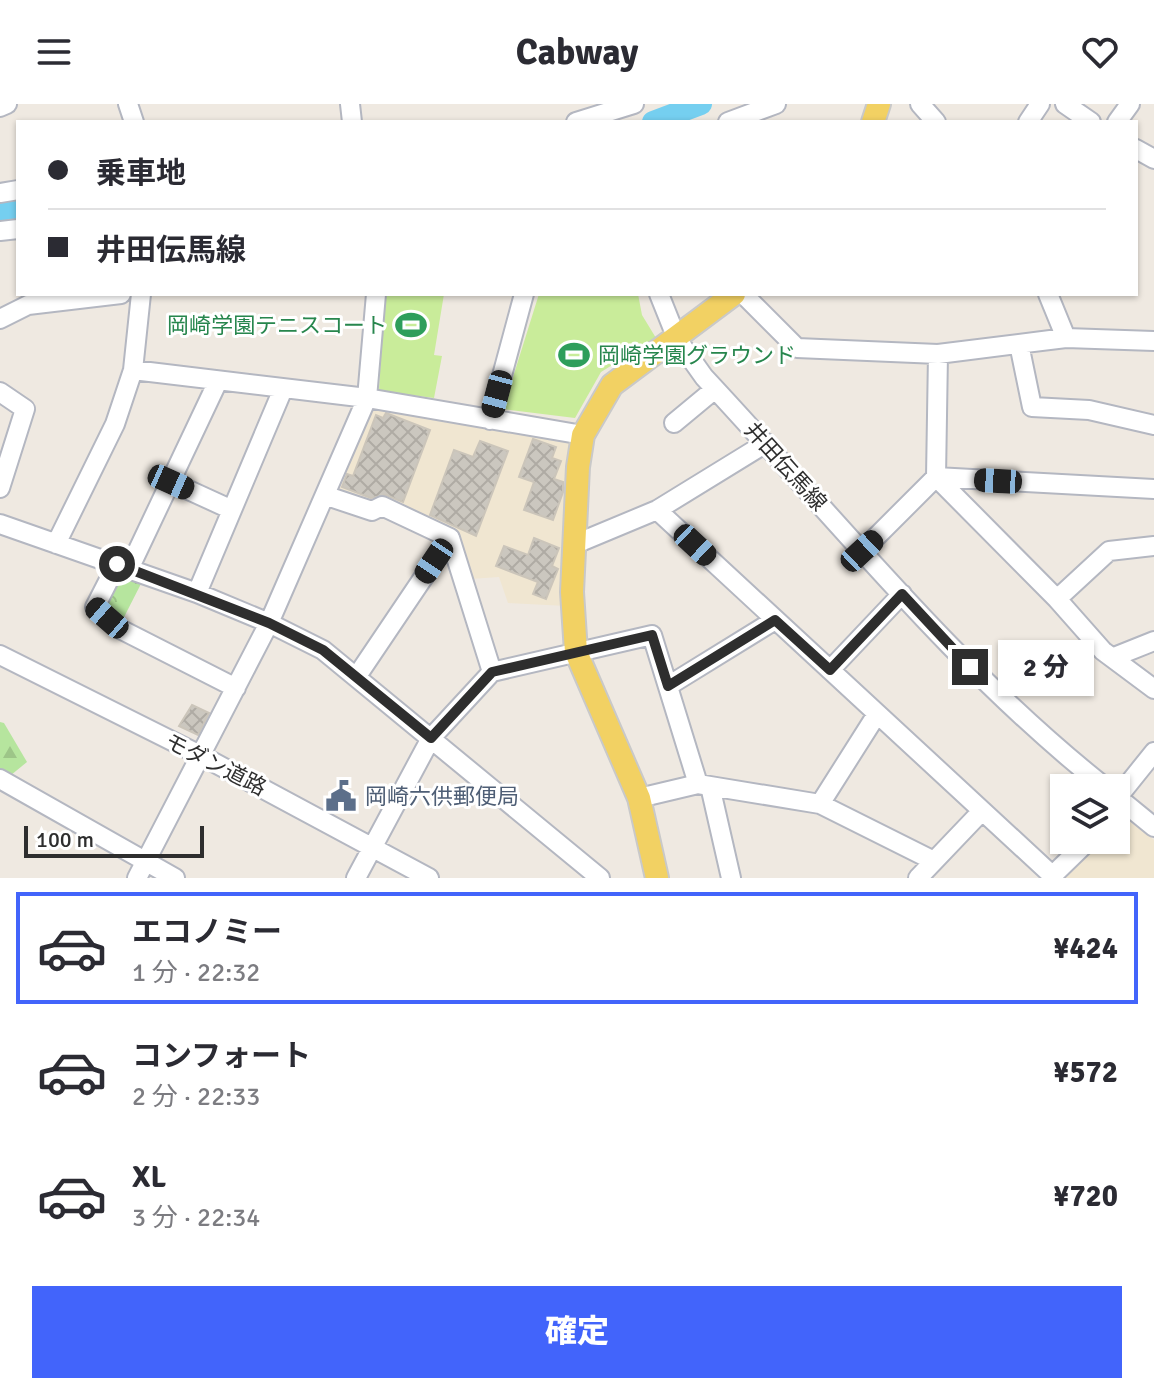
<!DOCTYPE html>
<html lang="ja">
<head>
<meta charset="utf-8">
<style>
  :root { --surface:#fff; --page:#f7f7f7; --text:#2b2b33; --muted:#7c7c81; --line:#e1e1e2; --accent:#4264fb }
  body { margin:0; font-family:Signika,"Noto Sans JP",sans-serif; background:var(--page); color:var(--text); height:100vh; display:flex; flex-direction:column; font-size:30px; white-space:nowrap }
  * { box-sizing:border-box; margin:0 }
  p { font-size:26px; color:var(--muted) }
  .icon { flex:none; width:44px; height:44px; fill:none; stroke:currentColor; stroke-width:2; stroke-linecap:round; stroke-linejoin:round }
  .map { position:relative; height:774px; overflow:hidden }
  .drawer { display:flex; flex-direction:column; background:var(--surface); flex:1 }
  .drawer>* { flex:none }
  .guide { position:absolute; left:16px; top:16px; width:1122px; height:176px; border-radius:0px; box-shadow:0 2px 6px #0004; display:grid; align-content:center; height:176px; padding:0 32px; background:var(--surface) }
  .buttons { position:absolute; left:1050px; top:670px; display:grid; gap:16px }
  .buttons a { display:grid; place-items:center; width:80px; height:80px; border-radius:0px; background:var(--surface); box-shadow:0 2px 6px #0004; font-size:40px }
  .scale { position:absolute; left:24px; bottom:20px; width:180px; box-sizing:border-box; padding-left:8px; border:4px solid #2e2e2e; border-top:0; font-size:22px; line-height:28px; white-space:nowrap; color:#2e2e2e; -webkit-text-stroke:6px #fff; paint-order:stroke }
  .end { position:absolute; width:36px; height:36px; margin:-18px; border:10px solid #2e2e2e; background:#fff; box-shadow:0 0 0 4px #fff }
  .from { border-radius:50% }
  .bubble { position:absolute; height:56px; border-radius:0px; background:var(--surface); box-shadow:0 2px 6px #0004; font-size:26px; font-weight:800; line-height:56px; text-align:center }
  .car { position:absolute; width:24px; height:48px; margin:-24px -12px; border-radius:10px; box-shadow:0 0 6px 2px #0007; background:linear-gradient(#222 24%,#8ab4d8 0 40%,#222 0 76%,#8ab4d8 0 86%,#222 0) }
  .guide b { display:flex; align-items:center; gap:28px; height:76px; font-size:30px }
  .guide b+b { border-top:2px solid var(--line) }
  .guide i { width:20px; height:20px; background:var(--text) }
  ul { padding:14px 0 0; list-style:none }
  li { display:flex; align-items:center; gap:24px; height:112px; margin:0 16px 12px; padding:0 16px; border:4px solid transparent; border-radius:0px }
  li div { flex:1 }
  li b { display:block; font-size:30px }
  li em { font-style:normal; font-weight:800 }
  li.active { border-color:var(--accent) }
  li>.icon { width:72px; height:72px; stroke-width:1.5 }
  .action { display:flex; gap:16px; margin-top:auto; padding:16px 32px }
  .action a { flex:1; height:92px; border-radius:0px; background:var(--accent); color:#fff; font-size:32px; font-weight:800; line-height:92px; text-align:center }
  header { display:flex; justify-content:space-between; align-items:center; height:104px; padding:0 32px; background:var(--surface); font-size:36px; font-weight:800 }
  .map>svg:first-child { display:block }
  .education { fill:#f0e6d1 }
  .forest { fill:url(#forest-firs) }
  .park { fill:url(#park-crowns) }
  .pitch { fill:#c9ec9a }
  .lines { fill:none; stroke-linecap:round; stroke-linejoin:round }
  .river { stroke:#75cff0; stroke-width:22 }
  .building { fill:url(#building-cross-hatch); stroke:#cbc5ba; stroke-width:2 }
  .minor-casing { stroke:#b4b7c1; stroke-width:22 }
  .major-casing { stroke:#c9c9c9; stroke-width:26 }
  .minor { stroke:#fff; stroke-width:18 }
  .major { stroke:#f2d163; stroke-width:22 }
  .route { stroke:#2e2e2e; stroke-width:10 }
  .labels { text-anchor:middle; stroke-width:6; stroke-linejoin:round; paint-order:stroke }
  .leisure-label { font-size:22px; fill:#27864d; stroke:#fff; text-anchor:end }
  .street-label { font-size:22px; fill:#2e2e2e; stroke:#fff }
  .service-label { font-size:22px; fill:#4e5e75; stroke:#fff; text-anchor:start }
</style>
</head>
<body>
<header><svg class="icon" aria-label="menu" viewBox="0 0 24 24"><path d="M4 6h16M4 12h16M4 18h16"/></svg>Cabway<svg class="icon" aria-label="heart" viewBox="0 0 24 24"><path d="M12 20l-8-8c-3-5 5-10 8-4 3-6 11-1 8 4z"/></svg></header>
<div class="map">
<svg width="1154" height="774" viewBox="0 0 1154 774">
  <defs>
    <pattern id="forest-firs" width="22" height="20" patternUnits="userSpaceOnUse" patternTransform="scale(2)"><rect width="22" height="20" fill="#b6e59e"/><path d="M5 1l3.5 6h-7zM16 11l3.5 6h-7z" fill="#9dc588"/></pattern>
    <pattern id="park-crowns" width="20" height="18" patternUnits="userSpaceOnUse" patternTransform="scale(2)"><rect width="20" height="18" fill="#b6e59e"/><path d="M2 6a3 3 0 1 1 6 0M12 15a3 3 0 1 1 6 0" fill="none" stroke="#9dc588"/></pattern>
    <pattern id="building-cross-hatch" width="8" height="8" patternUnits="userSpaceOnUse" patternTransform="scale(2)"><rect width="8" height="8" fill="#cbc7bf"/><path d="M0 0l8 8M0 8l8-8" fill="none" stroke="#afaba4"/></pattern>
  </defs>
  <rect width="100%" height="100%" fill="#efe9e1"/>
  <path class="education" d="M 369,302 L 437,317 L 577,339 L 566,502 L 508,499 L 499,473 L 470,475 L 454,444 L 376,403 L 331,389 Z
    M 1120,710 L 1154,736 L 1154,774 L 1057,774 L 1094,736 L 1116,736 L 1116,713 Z"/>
  <path class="forest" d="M 0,618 L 4,619 L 27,658 L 0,680 Z"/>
  <path class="park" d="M 118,463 L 145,472 L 121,519 L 99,500 Z"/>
  <path class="pitch" d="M 384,190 L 444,190 L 434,251 L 442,252 L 434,294 L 379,287 Z
    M 539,190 L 638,190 L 642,211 L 656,234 L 601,268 L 575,314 L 503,305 Z"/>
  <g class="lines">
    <path class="river" d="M 653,18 L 701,0
      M 0,110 L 18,107"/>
  </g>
  <path class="building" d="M 386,309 L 430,326 L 403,398 L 386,391 L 371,394 L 342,383 L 347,370 L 353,372 L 376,311 L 383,314 Z
    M 533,335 L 556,343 L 552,354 L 561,357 L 554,375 L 563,378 L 563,388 L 553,416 L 524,406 L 534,378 L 519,373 Z
    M 480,337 L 508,347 L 476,432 L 430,411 L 454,346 L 473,353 Z
    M 534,434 L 559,444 L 552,462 L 558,465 L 546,495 L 533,490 L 538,478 L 496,462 L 504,442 L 528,451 Z
    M 192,601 L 209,609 L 198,631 L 179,622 Z"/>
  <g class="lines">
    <defs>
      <path id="minor" d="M 128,0 L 134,18
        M 350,0 L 352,18
        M 920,0 L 936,18
        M 1065,0 L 1091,18
        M 0,3 L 7,0
        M 576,18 L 634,0
        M 728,18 L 776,0
        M 1028,18 L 1040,0
        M 1117,18 L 1130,0
        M 1136,45 L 1154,55
        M 0,89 L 18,86
        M 0,127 L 18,125
        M 659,190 L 677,235 L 704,273 C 835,413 955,565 1106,684
        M 743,190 L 797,244 L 938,250 L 1066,234 L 1154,237
        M 1048,190 L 1066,234
        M 0,215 L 28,201 L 121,190
        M 1019,240 L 1032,303 L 1089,306 L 1154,321
        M 133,266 L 367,294 L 583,331
        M 0,288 L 25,305 L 0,384
        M 490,316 L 524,190
        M 674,319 L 715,285
        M 936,373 L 1057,495 L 1103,547 L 1154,585
        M 936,373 L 1154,385
        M 171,378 L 230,405
        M 327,392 L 372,407 L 382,402 L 450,434 L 492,568
        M 657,406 L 1053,772
        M 0,420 L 197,489 L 269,519 L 323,546 L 600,774
        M 56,440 L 115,320 L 133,266 L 141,190
        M 573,441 L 657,406 L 766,339
        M 862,447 L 936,373 L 938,250
        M 117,460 L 95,503 L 120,525 L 236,584
        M 130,463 L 218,277
        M 197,489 L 283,285
        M 1057,495 L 1109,447 L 1154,442
        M 0,551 L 200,651 L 429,774
        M 1114,553 L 1154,537
        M 830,566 L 902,490
        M 357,572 L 450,434
        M 668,582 L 775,516
        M 0,675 L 175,774
        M 710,682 L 731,774
        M 1116,692 L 1154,723
        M 1118,693 L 1154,648
        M 639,694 L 698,680 L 820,700 L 934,757
        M 820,700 L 877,610
        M 137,774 L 269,519 L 367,294 L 376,190
        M 356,774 L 431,634 L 492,568 L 652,531 L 698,680
        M 918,774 L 981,708
        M 1050,774 L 1089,736"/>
      <path id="major" d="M 873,18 L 879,0
        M 657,774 L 639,694 L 576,548 L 572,488 L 578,363 L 583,331 L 612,281 L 734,190"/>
    </defs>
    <use href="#minor" class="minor-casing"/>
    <use href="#major" class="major-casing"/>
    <use href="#minor" class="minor"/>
    <use href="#major" class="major"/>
  </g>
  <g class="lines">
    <path class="route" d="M 117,460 L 269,519 L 323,546 L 431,634 L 492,568 L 652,531 L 668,582 L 775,516 L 830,566 L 902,490 L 970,563"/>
  </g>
  <defs>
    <symbol id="stadium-bare" viewBox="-9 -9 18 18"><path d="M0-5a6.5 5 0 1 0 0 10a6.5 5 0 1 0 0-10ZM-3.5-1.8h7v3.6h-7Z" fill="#2e9e5b" stroke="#fff" stroke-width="2.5" paint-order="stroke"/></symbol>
    <symbol id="civic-bare" viewBox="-9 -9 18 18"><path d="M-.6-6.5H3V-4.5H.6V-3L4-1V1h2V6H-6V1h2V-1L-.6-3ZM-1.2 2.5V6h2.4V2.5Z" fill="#5c6f8a" stroke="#fff" stroke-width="2.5" paint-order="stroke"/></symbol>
  </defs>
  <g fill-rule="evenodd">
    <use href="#stadium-bare" x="389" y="199" width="44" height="44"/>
    <use href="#stadium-bare" x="552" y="229" width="44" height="44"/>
    <use href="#civic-bare" x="319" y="670" width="44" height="44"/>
  </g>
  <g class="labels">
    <g class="leisure-label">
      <text x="387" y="229">岡崎学園テニスコート</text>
      <text x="598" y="259" text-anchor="start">岡崎学園グラウンド</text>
    </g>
    <g class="street-label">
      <text transform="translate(786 362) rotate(48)" y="8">井田伝馬線</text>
      <text transform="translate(216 660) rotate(27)" y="8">モダン道路</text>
    </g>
    <g class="service-label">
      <text x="365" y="700">岡崎六供郵便局</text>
    </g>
  </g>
</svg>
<div class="buttons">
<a><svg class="icon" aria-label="layers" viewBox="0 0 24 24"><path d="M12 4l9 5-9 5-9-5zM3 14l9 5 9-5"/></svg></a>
</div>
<div class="scale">100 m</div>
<i class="end from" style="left:117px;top:460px"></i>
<i class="end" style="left:970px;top:563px"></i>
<div class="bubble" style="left:998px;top:536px;width:96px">2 分</div>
<i class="car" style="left:497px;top:290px;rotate:195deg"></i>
<i class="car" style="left:998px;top:377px;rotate:273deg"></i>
<i class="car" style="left:171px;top:378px;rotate:114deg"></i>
<i class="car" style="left:695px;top:441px;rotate:133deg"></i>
<i class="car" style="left:862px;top:447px;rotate:47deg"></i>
<i class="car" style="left:434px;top:457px;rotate:214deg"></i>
<i class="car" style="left:107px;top:514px;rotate:311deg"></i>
<div class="guide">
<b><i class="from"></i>乗車地</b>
<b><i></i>井田伝馬線</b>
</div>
</div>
<section class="drawer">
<ul>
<li class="active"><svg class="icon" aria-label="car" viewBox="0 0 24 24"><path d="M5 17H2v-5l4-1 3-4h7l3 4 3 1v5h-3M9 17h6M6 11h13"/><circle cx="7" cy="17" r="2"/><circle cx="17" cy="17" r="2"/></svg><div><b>エコノミー</b><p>1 分 · 22:32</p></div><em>¥424</em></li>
<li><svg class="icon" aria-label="car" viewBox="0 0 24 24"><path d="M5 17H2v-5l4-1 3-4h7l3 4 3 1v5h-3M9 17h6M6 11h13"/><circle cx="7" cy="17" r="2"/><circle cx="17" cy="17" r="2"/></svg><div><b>コンフォート</b><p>2 分 · 22:33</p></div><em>¥572</em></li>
<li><svg class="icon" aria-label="car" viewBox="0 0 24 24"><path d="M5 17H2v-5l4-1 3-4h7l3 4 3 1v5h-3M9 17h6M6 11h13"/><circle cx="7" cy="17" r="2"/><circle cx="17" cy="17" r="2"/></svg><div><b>XL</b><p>3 分 · 22:34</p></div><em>¥720</em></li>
</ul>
<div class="action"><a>確定</a></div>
</section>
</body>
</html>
